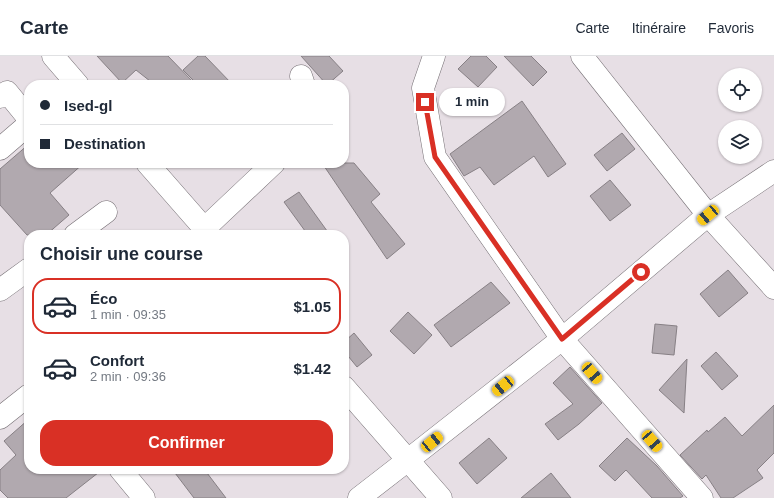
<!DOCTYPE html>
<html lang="fr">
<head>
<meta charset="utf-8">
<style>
  :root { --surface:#fff; --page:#f2f2f3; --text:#1f2937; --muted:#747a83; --line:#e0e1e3; --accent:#d93025 }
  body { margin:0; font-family:Helvetica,sans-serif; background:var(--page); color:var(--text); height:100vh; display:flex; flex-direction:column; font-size:15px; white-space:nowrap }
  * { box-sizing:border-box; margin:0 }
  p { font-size:13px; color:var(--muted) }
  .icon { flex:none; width:22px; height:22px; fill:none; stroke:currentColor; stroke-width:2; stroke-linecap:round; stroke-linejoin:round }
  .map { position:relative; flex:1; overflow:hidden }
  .details { position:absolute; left:24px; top:174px; width:325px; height:244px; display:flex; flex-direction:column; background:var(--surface); border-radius:16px; box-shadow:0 1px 3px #0004 }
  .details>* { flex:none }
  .top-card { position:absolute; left:24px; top:24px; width:325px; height:88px; border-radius:16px; box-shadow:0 1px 3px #0004; display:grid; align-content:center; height:88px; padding:0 16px; background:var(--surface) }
  .tools { position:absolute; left:718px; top:12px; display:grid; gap:8px }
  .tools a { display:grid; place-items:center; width:44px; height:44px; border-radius:50%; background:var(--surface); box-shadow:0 1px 3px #0004; font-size:20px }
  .end { position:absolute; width:18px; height:18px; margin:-9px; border:5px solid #d93025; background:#fff; box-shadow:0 0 0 2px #fff }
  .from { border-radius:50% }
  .bubble { position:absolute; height:28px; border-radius:14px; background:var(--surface); box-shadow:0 1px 3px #0004; font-size:13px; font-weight:700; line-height:28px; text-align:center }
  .car { position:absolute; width:12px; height:24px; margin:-12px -6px; border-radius:5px; box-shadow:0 0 3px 1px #0007; background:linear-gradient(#f5c518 24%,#345 0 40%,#f5c518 0 76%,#345 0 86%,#f5c518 0) }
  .top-card b { display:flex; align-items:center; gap:14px; height:38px; font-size:15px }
  .top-card b+b { border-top:1px solid var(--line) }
  .top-card i { width:10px; height:10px; background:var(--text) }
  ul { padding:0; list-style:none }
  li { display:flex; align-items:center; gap:12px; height:56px; margin:0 8px 6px; padding:0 8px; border:2px solid transparent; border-radius:16px }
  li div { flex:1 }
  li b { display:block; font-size:15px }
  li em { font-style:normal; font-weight:700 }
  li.on { border-color:var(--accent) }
  li>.icon { width:36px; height:36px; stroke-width:1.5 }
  h2 { padding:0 16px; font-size:18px; line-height:48px }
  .cta { display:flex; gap:8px; margin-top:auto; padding:8px 16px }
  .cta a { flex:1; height:46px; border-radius:16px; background:var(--accent); color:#fff; font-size:16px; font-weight:700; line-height:46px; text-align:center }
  header { display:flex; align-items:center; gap:24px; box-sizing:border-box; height:56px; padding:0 20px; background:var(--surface); border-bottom:1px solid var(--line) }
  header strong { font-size:19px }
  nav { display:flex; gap:22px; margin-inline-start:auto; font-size:14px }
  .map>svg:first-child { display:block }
  .building { fill:#b1a9af; stroke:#878085 }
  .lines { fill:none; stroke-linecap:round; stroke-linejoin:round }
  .minor-casing { stroke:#746e73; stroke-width:23 }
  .minor { stroke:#fff; stroke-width:22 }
  .route { stroke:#d93025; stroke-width:5 }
</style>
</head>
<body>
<header>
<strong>Carte</strong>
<nav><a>Carte</a><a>Itinéraire</a><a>Favoris</a></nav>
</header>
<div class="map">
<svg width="774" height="442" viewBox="0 0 774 442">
  <rect width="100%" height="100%" fill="#e7dfe5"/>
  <path class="building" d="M 97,0 L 168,0 L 196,29 L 155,29 L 136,14 L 122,27 Z
    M 198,0 L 205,0 L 233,29 L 198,29 L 183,14 Z
    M 301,0 L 329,0 L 343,15 L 327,29 Z
    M 471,0 L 486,0 L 497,11 L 478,31 L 458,13 Z
    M 504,0 L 531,0 L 547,16 L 533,30 Z
    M 522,45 L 566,108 L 548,121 L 534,100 L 494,129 L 480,111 L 464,120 L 450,98 Z
    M 622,77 L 635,93 L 607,115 L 594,99 Z
    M 29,88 L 29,107 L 84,107 L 50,137 L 69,159 L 46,179 L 27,179 L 0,149 L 0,113 Z
    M 322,107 L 354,107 L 380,138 L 371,146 L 405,188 L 387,203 Z
    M 610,124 L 631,149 L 610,165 L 590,140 Z
    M 299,136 L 330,179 L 308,179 L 284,146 Z
    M 728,214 L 748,237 L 719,261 L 700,238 Z
    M 491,226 L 510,247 L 451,291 L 434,269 Z
    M 408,256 L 432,279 L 414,298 L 390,275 Z
    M 655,268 L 677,270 L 674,299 L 652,297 Z
    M 354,277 L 372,299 L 357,311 L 344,295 L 344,286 Z
    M 716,296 L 738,320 L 722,334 L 701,310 Z
    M 687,303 L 684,357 L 659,334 Z
    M 570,311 L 602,347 L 579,368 L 558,384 L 545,368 L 573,348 L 553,327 Z
    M 774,349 L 774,397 L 757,414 L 763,422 L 733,442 L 721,442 L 706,419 L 702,423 L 680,399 L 707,374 L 708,376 L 725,361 L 742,380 Z
    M 29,363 L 29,413 L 103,413 L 66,442 L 8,442 L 0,434 L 0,414 L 16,399 L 4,385 Z
    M 489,382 L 507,402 L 477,428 L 459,407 Z
    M 627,382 L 657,410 L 683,440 L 680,442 L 652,442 L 626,414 L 615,425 L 599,410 Z
    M 172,413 L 204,413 L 226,442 L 194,442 Z
    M 551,417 L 571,442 L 521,442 Z"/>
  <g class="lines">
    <defs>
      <path id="minor" d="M 53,0 L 78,29
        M 434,0 L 423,32 L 435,101 L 562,283 L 702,442
        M 582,0 L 708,159 L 774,232
        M 301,20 L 304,29
        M 0,41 L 7,36 L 29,63
        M 0,93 L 29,68
        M 147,107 L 210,179
        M 204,173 L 274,107
        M 75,179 L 106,156
        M 0,234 L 29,213
        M 344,331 L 441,442
        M 0,362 L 29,339
        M 120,413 L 144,442
        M 359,442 L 408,404 L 562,283 L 708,159 L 774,115"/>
    </defs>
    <use href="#minor" class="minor-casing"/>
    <use href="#minor" class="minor"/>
  </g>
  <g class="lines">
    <path class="route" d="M 425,46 L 435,101 L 562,283 L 641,216"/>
  </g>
</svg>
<div class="tools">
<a><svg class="icon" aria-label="locate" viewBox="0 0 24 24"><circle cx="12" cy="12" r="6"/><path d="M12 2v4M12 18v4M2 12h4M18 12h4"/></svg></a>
<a><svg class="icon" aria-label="layers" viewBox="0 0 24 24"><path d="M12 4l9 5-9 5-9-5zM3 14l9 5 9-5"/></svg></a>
</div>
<i class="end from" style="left:641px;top:216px"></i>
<i class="end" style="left:425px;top:46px"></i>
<div class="bubble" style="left:439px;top:32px;width:66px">1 min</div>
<i class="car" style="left:708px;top:159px;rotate:230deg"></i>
<i class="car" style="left:592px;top:317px;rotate:139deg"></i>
<i class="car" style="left:503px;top:330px;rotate:231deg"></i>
<i class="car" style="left:652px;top:385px;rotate:139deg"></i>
<i class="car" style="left:432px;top:386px;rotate:51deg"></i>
<div class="top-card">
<b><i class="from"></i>Ised-gl</b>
<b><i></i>Destination</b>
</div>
<section class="details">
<h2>Choisir une course</h2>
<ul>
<li class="on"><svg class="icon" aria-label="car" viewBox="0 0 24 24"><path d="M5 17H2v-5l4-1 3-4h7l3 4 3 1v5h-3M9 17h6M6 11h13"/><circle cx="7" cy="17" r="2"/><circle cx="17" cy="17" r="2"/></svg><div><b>Éco</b><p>1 min · 09:35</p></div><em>$1.05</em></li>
<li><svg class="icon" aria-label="car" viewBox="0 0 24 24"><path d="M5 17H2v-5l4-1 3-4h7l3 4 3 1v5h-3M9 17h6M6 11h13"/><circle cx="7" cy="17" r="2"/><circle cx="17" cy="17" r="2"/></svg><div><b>Confort</b><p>2 min · 09:36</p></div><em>$1.42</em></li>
</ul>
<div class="cta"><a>Confirmer</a></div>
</section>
</div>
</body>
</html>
